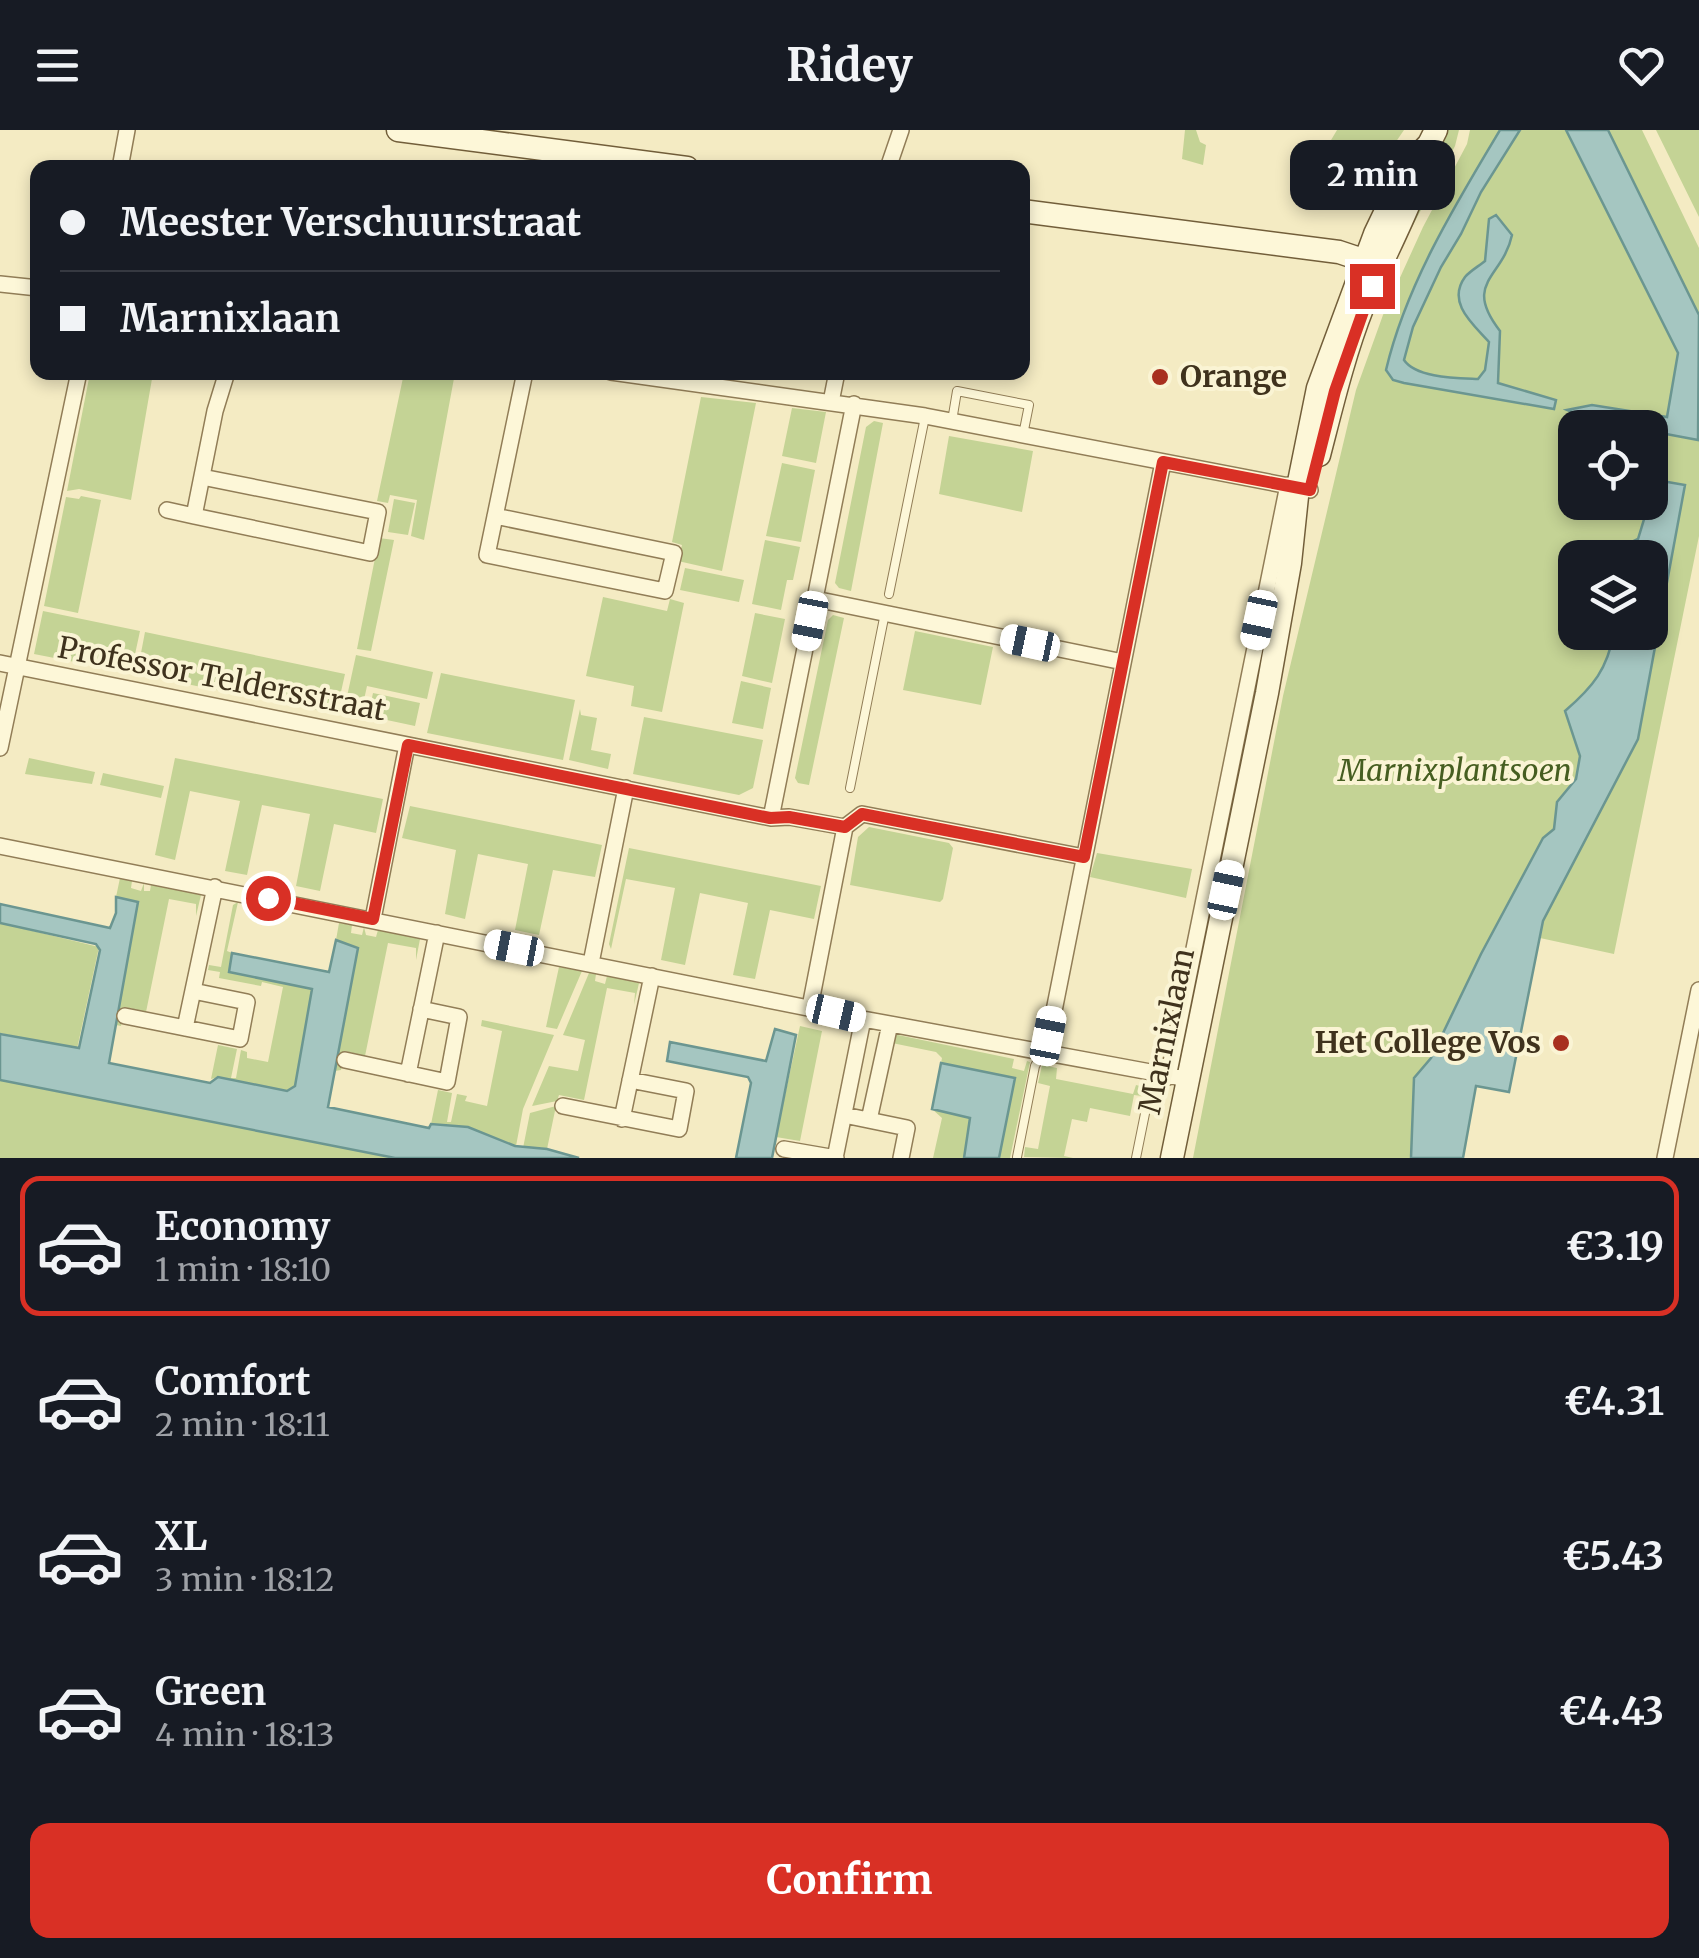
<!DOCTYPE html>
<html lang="en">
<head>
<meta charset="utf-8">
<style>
  :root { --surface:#171b24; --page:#20242c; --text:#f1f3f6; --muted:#9ea1a6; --line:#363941; --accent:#d93025 }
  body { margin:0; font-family:Merriweather,serif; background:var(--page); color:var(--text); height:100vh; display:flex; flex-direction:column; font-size:38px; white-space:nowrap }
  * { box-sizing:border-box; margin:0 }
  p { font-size:32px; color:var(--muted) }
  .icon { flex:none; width:55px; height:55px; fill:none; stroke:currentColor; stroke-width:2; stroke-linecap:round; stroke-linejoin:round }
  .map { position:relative; height:1028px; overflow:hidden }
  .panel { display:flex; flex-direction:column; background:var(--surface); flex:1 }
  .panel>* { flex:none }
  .top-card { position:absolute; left:30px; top:30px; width:1000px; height:220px; border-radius:20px; box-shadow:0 5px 15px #0003; display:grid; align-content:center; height:220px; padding:0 30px; background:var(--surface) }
  .tools { position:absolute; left:1558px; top:280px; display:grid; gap:20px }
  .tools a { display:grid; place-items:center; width:110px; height:110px; border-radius:20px; background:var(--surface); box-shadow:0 5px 15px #0003; font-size:50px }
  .end { position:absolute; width:45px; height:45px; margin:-22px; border:12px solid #d93025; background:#fff; box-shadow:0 0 0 5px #fff }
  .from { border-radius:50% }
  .bubble { position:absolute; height:70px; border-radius:20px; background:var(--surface); box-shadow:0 5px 15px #0003; font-size:32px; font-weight:700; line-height:70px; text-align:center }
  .car { position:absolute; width:30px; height:60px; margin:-30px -15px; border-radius:12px; box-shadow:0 0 8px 2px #0007; background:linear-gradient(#fff 24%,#345 0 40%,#fff 0 76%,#345 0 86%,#fff 0) }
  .top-card b { display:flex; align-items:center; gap:35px; height:95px; font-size:38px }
  .top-card b+b { border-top:2px solid var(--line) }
  .top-card i { width:25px; height:25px; background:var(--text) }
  ul { padding:18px 0 0; list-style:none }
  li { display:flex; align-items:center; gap:30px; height:140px; margin:0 20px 15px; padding:0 10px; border:5px solid transparent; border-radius:20px }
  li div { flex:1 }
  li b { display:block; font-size:38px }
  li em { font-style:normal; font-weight:700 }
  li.active { border-color:var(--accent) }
  li>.icon { width:90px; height:90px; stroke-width:1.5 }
  .primary-button { display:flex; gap:20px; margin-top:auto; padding:20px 30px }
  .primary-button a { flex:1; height:115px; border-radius:20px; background:var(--accent); color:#fff; font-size:40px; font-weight:700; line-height:115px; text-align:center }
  header { display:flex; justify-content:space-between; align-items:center; height:130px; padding:0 30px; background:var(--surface); font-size:45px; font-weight:700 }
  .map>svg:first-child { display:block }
  .green { fill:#c4d395; fill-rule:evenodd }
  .water { fill:#a5c6c1; stroke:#6b9691; stroke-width:2.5 }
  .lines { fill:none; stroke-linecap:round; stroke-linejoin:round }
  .lane-casing { stroke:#917d57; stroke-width:10 }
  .street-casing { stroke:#917d57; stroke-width:18 }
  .secondary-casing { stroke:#725e3a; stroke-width:25 }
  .lane { stroke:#fdf7d8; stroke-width:8 }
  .street { stroke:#fdf7d8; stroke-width:15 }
  .secondary { stroke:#fdf7d8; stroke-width:22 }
  .route { stroke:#d93025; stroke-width:12 }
  .poi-dot { fill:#a8301f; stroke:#faf4d4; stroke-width:4 }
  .labels { text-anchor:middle; stroke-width:8; stroke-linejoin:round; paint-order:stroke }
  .poi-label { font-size:30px; font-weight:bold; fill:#3f321d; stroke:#faf4d4; text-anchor:start }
  .street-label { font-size:30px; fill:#3f321d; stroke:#faf4d4 }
  .park-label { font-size:30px; font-style:italic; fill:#465e21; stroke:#faf4d4 }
</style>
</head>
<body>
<header><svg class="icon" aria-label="menu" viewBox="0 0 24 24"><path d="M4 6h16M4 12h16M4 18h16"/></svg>Ridey<svg class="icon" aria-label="heart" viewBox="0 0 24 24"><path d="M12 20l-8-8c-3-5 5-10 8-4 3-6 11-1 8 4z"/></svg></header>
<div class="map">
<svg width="1699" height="1028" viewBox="0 0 1699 1028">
  <rect width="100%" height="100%" fill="#f4ebc3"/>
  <path class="green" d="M 1185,0 L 1196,0 L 1200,12 L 1206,15 L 1203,35 L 1182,29 Z
    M 1337,0 L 1404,0 L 1378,38 L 1324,22 Z
    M 1447,0 L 1459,0 L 1455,16 L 1404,112 L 1399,111 Z
    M 1470,0 L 1642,0 L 1699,118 L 1699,406 L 1614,824 L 1540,808 L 1481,824 L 1430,1028 L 1193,1028 L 1283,566 L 1356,260 L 1383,185 L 1423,97 L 1467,14 ZM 1575,298 L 1650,298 L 1650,372 L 1575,372 ZM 1575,428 L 1650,428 L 1650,502 L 1575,502 Z
    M 1656,0 L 1699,0 L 1699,87 Z
    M 90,243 L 153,243 L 131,370 L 79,359 L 67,361 Z
    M 404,243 L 455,243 L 424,410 L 411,406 L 417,370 L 390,365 L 388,373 L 377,371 Z
    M 701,267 L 756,273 L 722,441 L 678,431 L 682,415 L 672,412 Z
    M 792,278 L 826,282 L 816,333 L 782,326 Z
    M 874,291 L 883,293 L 851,461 L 839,458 L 835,453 L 866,297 Z
    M 949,306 L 1033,321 L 1022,382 L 939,364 Z
    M 782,333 L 815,340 L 801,412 L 766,406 Z
    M 81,366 L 101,370 L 78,483 L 44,476 L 66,367 L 79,369 Z
    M 394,369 L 415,373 L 408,405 L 388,402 Z
    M 379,408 L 394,410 L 371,521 L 357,519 Z
    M 765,410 L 800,417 L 793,450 L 787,450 L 781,480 L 752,474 Z
    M 685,438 L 744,450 L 739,472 L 680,460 Z
    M 603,467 L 667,481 L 670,469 L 684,473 L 662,582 L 631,576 L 634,556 L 586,546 Z
    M 43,481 L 140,501 L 131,543 L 34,524 Z
    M 755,483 L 785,489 L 772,553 L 742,546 Z
    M 833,485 L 844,488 L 809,655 L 798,653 L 795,648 L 828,490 Z
    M 915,501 L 993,517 L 981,575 L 903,560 Z
    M 145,502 L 345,544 L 336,584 L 137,544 Z
    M 356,525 L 433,542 L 427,569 L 367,556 L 360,588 L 343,585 Z
    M 441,543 L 575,570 L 563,630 L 427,603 Z
    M 741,551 L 771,558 L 763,599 L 732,593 Z
    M 373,563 L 420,573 L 415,596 L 368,586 Z
    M 580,579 L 581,585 L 597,588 L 591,620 L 611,624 L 608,639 L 569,630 Z
    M 644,587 L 763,610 L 753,658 L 739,665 L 633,644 Z
    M 29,628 L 95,642 L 92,654 L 25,644 Z
    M 175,628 L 383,669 L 376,703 L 334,694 L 320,761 L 296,756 L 310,684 L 262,675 L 247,745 L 225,741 L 240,671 L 190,661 L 175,730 L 155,725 Z
    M 103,643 L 164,656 L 161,668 L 100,655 Z
    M 410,676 L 602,715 L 595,747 L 553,740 L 539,805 L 515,800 L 528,734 L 478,724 L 465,789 L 445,784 L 456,720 L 402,708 Z
    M 869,697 L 949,713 L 953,718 L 943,769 L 940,772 L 850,755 L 858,707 Z
    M 629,718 L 821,756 L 814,789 L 770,780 L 755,849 L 733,845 L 748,773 L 700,763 L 685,835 L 661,830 L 675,758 L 626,749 L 611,819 L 609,814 Z
    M 1097,723 L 1192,739 L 1186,768 L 1090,747 Z
    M 120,748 L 132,751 L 131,758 L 141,761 L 144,753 L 144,761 L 150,761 L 151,755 L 201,765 L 196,786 L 196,774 L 169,769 L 146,882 L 125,877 L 121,896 L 116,895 L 115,901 L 138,772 L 116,767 Z
    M 238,772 L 227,821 L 232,823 L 229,842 L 312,859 L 314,863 L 295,956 L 287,961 L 218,947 L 211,949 L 218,915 L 237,919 L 231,948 L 236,948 L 241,920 L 247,922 L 247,928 L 268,932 L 283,857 L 262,852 L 261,856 L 219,848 L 220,842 L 208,840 L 209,835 L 221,837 L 233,775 Z
    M 0,793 L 99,817 L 77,919 L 0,903 Z
    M 339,793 L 352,795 L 351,803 L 362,805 L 364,797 L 366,805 L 376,807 L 378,800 L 420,809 L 416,830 L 416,818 L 388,813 L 365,926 L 345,921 L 341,940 L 335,941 L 358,818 L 336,810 Z
    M 559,837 L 582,841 L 557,899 L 546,897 Z
    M 589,843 L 596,844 L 595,851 L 605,854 L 607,846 L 639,853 L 634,875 L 635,863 L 607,858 L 584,970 L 559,965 L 557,971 L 532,976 L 549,936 L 578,941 L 585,910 L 563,905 Z
    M 482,890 L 554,905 L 523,979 L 516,1016 L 468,997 L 431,994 L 438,960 L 452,963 L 447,992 L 451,992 L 457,964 L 467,966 L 465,971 L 487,976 L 502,901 L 481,896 Z
    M 800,896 L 822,901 L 800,1011 L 776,1007 Z
    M 893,904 L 1014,929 L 1012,938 L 1024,941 L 1027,931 L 1030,932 L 1010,1028 L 999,1028 L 1013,947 L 941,933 L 942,928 L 936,922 L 892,913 Z
    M 1042,935 L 1057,938 L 1056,949 L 1133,964 L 1136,955 L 1144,957 L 1142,966 L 1134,965 L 1130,986 L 1090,978 L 1087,992 L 1072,989 L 1064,1026 L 1073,1028 L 1024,1027 L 1025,1017 L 1038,1019 L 1050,956 L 1038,953 Z
    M 0,950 L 395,1028 L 0,1028 Z
    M 556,976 L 547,1019 L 523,1018 L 530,983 Z
    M 932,979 L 970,988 L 964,1028 L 933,1028 L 942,988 Z"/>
  <path class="water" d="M 1500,0 L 1520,0 L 1481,62 L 1461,104 L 1441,137 L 1413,197 L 1404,230 C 1416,248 1457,248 1478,249 L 1485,240 L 1489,212 C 1474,195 1446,173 1465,147 C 1470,141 1479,136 1485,131 L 1489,89 L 1496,85 L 1512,105 C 1503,148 1462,152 1500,201 L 1498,253 L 1556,270 L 1554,279 L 1404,253 L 1393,250 L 1386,240 C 1406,155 1455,75 1500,0 Z
    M 1566,0 L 1608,0 L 1699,185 L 1698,310 L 1650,301 L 1650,298 L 1587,288 L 1567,280 L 1592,275 L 1667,287 L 1678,223 Z
    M 1656,350 L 1685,355 L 1638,609 L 1543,791 L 1509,962 L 1476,956 L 1463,1028 L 1411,1028 L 1414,948 L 1431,928 L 1481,824 L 1543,708 L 1554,699 L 1557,672 L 1576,649 L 1580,626 L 1565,581 C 1594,556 1607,539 1614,503 L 1650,502 L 1650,428 L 1608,427 L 1607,424 L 1638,409 Z
    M 116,767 L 138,772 L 109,933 L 210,953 L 218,947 L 287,961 L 295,956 L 312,859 L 229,842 L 232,823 L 329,842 L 336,810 L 358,818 L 328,977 L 429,998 L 431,994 L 468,997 L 515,1016 L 547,1019 L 579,1028 L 395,1028 L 0,950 L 0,904 L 79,918 L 100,820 L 96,814 L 0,793 L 0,774 L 110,798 L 116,783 Z
    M 775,899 L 796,905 L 772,1028 L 736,1028 L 751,953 L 748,947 L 667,931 L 670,912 L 766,931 Z
    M 941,933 L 1015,948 L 999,1028 L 964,1028 L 970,988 L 932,979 Z"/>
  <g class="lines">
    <defs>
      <path id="lane" d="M 952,291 L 957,261 L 1029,275 L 1023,305
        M 889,464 L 925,287
        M 850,658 L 885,483
        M 1017,1027 L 1035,936 L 1041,925
        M 1136,1028 L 1153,944"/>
      <path id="street" d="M 120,38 L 127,0
        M 888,38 L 901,0
        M 0,154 L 38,158
        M 611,242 L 925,286 L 1310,360
        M 831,272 L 837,242
        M 202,347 L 378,382 L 370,423 L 194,386 L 215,281 L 227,242
        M 167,380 L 194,386
        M 495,386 L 674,423 L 665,461 L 487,425 L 525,242
        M 815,469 L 1123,532
        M 0,533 L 771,688 L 789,687 L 845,697
        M 0,618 L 79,242
        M 771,688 L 854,274
        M 845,697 L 862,684 L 1084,727
        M 0,716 L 863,889 L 1188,949
        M 373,789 L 407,615
        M 591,833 L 626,658
        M 810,877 L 845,697
        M 125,886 L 240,909 L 247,872 L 193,861
        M 185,898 L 215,757
        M 1042,924 L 1049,906 L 1163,332
        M 345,930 L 447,952 L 459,887 L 421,879
        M 408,944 L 437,803
        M 1168,947 L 1288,355
        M 563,976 L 679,999 L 686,961 L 630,950
        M 844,985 L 907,998 L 901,1028
        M 622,989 L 652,846
        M 869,990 L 890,894
        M 784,1019 L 836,1028
        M 835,1028 L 863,889
        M 1665,1028 L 1699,860"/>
      <path id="secondary" d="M 398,0 L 687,38
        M 1022,81 L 1339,122 L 1378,135
        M 1319,325 C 1332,275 1344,224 1363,176 C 1384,123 1415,72 1428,17
        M 1172,1028 L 1267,563 L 1290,433 L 1298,357 L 1318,258 L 1375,104 L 1407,37 L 1429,14 L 1436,0"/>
    </defs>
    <use href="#lane" class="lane-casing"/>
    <use href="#street" class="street-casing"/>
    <use href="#secondary" class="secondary-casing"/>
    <use href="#lane" class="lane"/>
    <use href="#street" class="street"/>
    <use href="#secondary" class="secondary"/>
  </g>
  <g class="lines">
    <path class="route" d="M 268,768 L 373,789 L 408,615 L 770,688 L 789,687 L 845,697 L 862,684 L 1084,727 L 1163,332 L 1310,360 L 1335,261 L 1372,156"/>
  </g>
  <g class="poi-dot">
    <circle cx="1160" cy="247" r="10"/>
    <circle cx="1561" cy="913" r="10"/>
  </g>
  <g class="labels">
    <g class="poi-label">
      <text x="1180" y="257">Orange</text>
      <text x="1541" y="923" text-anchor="end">Het College Vos</text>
    </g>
    <g class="street-label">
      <text transform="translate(222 549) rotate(11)" y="10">Professor Teldersstraat</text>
      <text transform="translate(1167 901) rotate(-78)" y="10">Marnixlaan</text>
    </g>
    <g class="park-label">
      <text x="1455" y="651">Marnixplantsoen</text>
    </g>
  </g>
</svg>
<div class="tools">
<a><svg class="icon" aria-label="locate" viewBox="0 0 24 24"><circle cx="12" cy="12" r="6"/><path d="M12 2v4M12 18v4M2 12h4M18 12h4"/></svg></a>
<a><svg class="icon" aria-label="layers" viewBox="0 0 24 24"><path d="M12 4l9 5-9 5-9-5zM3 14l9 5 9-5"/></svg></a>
</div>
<i class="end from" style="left:268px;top:768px"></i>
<i class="end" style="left:1372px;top:156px"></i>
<div class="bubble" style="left:1290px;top:10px;width:165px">2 min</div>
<i class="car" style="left:1259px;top:490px;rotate:192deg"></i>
<i class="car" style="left:810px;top:491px;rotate:191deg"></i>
<i class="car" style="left:1030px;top:513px;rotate:282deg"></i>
<i class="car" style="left:1226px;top:760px;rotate:12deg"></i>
<i class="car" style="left:514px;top:818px;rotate:281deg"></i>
<i class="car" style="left:836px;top:883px;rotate:103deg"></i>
<i class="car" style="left:1048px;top:906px;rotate:11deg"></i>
<div class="top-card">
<b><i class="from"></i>Meester Verschuurstraat</b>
<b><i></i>Marnixlaan</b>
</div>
</div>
<section class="panel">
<ul>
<li class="active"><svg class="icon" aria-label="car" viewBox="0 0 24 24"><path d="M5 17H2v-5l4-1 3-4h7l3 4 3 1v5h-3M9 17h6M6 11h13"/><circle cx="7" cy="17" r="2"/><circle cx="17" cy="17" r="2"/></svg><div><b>Economy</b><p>1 min · 18:10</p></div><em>€3.19</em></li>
<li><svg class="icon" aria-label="car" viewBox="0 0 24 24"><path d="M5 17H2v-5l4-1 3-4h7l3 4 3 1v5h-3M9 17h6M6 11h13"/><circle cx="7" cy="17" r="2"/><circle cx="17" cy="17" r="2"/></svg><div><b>Comfort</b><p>2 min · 18:11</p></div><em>€4.31</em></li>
<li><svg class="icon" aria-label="car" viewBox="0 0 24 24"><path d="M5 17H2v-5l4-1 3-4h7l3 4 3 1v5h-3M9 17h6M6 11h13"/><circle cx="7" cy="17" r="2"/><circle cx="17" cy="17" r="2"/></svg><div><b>XL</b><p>3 min · 18:12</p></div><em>€5.43</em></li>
<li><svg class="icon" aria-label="car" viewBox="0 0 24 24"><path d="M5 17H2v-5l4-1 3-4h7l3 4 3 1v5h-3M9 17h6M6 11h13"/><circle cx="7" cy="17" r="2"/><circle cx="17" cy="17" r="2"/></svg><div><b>Green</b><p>4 min · 18:13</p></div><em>€4.43</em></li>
</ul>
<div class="primary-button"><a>Confirm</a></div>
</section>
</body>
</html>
